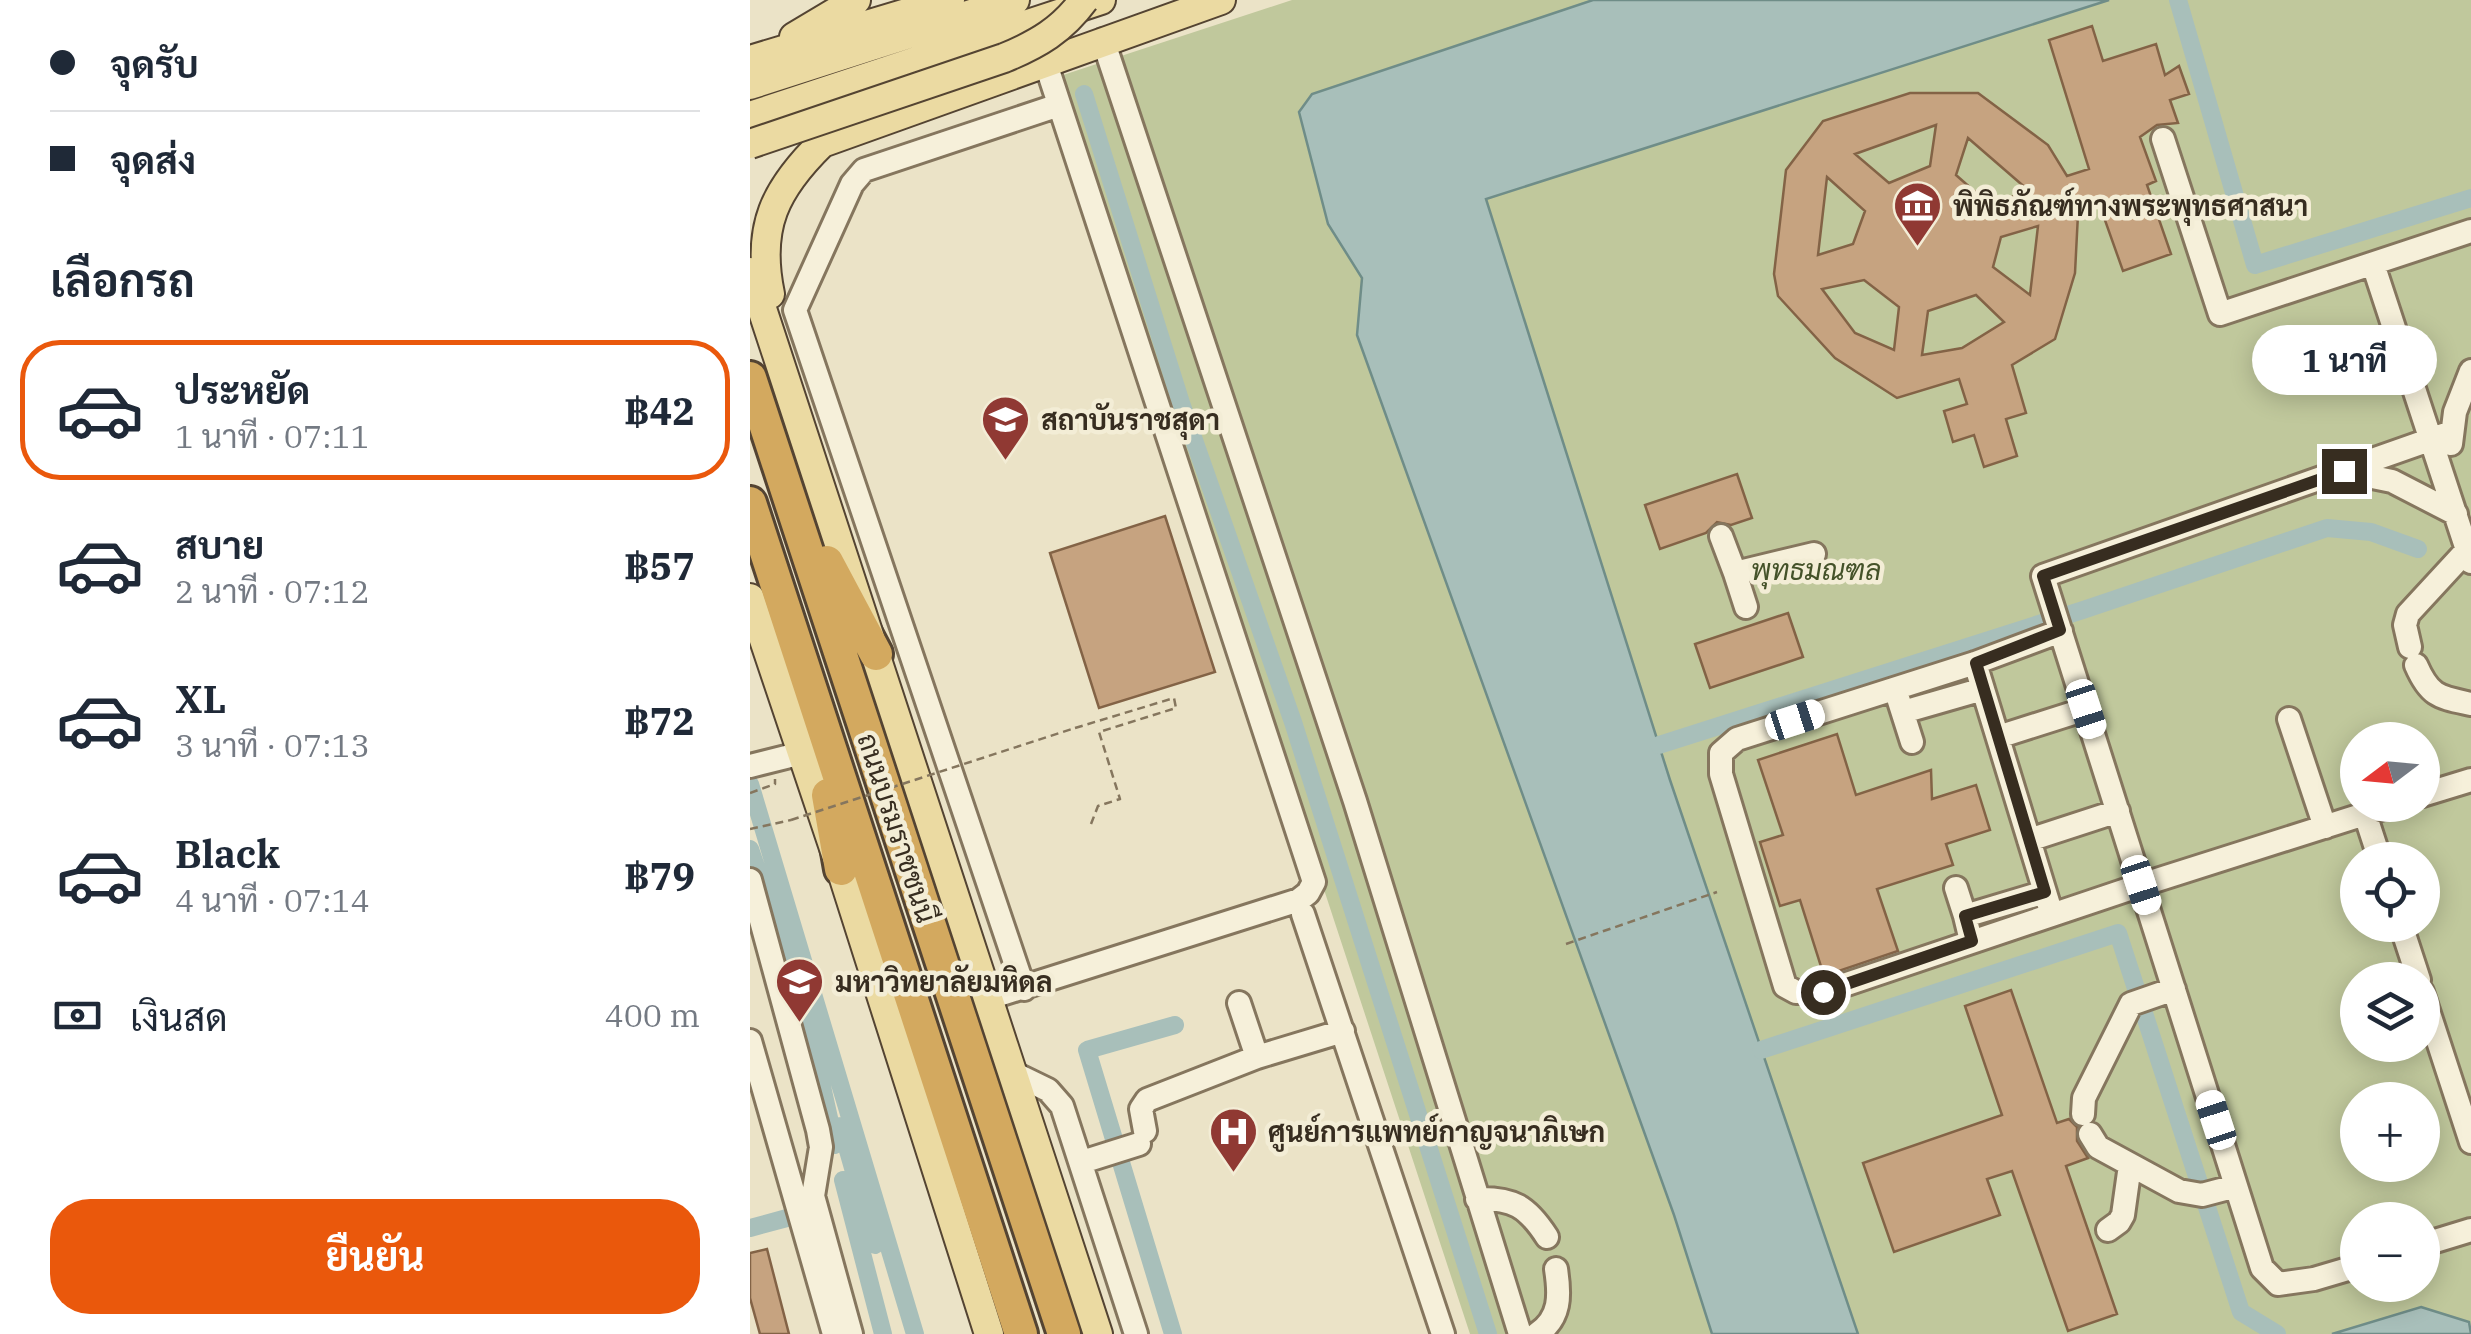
<!DOCTYPE html>
<html lang="th">
<head>
<meta charset="utf-8">
<style>
  :root { --surface:#fff; --page:#f2f2f3; --text:#1f2937; --muted:#747a83; --line:#e0e1e3; --accent:#ea580c }
  body { margin:0; font-family:"IBM Plex Serif",Sarabun,serif; background:var(--page); color:var(--text); height:100vh; display:flex; flex-direction:column; font-size:38px; white-space:nowrap }
  * { box-sizing:border-box; margin:0 }
  p { font-size:32px; color:var(--muted) }
  .icon { flex:none; width:55px; height:55px; fill:none; stroke:currentColor; stroke-width:2; stroke-linecap:round; stroke-linejoin:round }
  .map { position:relative; flex:1; overflow:hidden }
  .details { display:flex; flex-direction:column; background:var(--surface); width:750px }
  .details>* { flex:none }
  .guide { display:grid; align-content:center; height:220px; padding:0 50px; background:var(--surface) }
  .needle { width:65px; rotate:254deg }
  .fabs { position:absolute; left:1590px; top:722px; display:grid; gap:20px }
  .fabs a { display:grid; place-items:center; width:100px; height:100px; border-radius:50%; background:var(--surface); box-shadow:0 5px 25px #0003; font-size:50px }
  .end { position:absolute; width:45px; height:45px; margin:-22px; border:12px solid #372d20; background:#fff; box-shadow:0 0 0 5px #fff }
  .from { border-radius:50% }
  .bubble { position:absolute; height:70px; border-radius:35px; background:var(--surface); box-shadow:0 5px 25px #0003; font-size:32px; font-weight:700; line-height:70px; text-align:center }
  .car { position:absolute; width:30px; height:60px; margin:-30px -15px; border-radius:12px; box-shadow:0 0 8px 2px #0007; background:linear-gradient(#fff 24%,#345 0 40%,#fff 0 76%,#345 0 86%,#fff 0) }
  .guide b { display:flex; align-items:center; gap:35px; height:95px; font-size:38px }
  .guide b+b { border-top:2px solid var(--line) }
  .guide i { width:25px; height:25px; background:var(--text) }
  ul { padding:0; list-style:none }
  li { display:flex; align-items:center; gap:30px; height:140px; margin:0 20px 15px; padding:0 30px; border:5px solid transparent; border-radius:40px }
  li div { flex:1 }
  li b { display:block; font-size:38px }
  li em { font-style:normal; font-weight:700 }
  li.active { border-color:var(--accent) }
  li>.icon { width:90px; height:90px; stroke-width:1.5 }
  h2 { padding:0 50px; font-size:45px; line-height:120px }
  .pay { display:flex; align-items:center; gap:25px; height:110px; padding:0 50px; font-size:38px }
  .pay p { margin-inline-start:auto }
  .cta { display:flex; gap:20px; margin-top:auto; padding:20px 50px }
  .cta a { flex:1; height:115px; border-radius:40px; background:var(--accent); color:#fff; font-size:40px; font-weight:700; line-height:115px; text-align:center }
  main { display:flex; flex:1; min-height:0 }
  .map>svg:first-child { display:block }
  .green { fill:#c0c89c; fill-rule:evenodd }
  .water { fill:#a8bfba; stroke:#6f8d88; stroke-width:2.5 }
  .lines { fill:none; stroke-linecap:round; stroke-linejoin:round }
  .canal { stroke:#a8bfba; stroke-width:18 }
  .building { fill:#c6a380; stroke:#836346; stroke-width:2.5; fill-rule:evenodd }
  .minor-casing { stroke:#85765e; stroke-width:28 }
  .major-casing { stroke:#544432; stroke-width:32 }
  .highway-casing { stroke:#544432; stroke-width:38 }
  .path { stroke:#85765e; stroke-width:2.5; stroke-dasharray:8 5; stroke-linecap:butt }
  .minor { stroke:#f6f0da; stroke-width:22 }
  .major { stroke:#ebdaa2; stroke-width:28 }
  .highway { stroke:#d3a95f; stroke-width:32 }
  .major-bridge-casing { stroke:#544432; stroke-width:32; stroke-linecap:butt }
  .path-bridge { stroke:#85765e; stroke-width:2.5; stroke-dasharray:8 5; stroke-linecap:butt }
  .major-bridge { stroke:#ebdaa2; stroke-width:28 }
  .route { stroke:#372d20; stroke-width:12 }
  .labels { text-anchor:middle; stroke-width:9; stroke-linejoin:round; paint-order:stroke }
  .poi-label { font-size:28px; font-weight:bold; fill:#372d20; stroke:#f3edd6; text-anchor:start }
  .park-label { font-size:28px; font-style:italic; fill:#445229; stroke:#f3edd6 }
  .street-label { font-size:28px; fill:#372d20; stroke:#f3edd6 }
</style>
</head>
<body>
<main>
<section class="details">
<div class="guide">
<b><i class="from"></i>จุดรับ</b>
<b><i></i>จุดส่ง</b>
</div>
<h2>เลือกรถ</h2>
<ul>
<li class="active"><svg class="icon" aria-label="car" viewBox="0 0 24 24"><path d="M5 17H2v-5l4-1 3-4h7l3 4 3 1v5h-3M9 17h6M6 11h13"/><circle cx="7" cy="17" r="2"/><circle cx="17" cy="17" r="2"/></svg><div><b>ประหยัด</b><p>1 นาที · 07:11</p></div><em>฿42</em></li>
<li><svg class="icon" aria-label="car" viewBox="0 0 24 24"><path d="M5 17H2v-5l4-1 3-4h7l3 4 3 1v5h-3M9 17h6M6 11h13"/><circle cx="7" cy="17" r="2"/><circle cx="17" cy="17" r="2"/></svg><div><b>สบาย</b><p>2 นาที · 07:12</p></div><em>฿57</em></li>
<li><svg class="icon" aria-label="car" viewBox="0 0 24 24"><path d="M5 17H2v-5l4-1 3-4h7l3 4 3 1v5h-3M9 17h6M6 11h13"/><circle cx="7" cy="17" r="2"/><circle cx="17" cy="17" r="2"/></svg><div><b>XL</b><p>3 นาที · 07:13</p></div><em>฿72</em></li>
<li><svg class="icon" aria-label="car" viewBox="0 0 24 24"><path d="M5 17H2v-5l4-1 3-4h7l3 4 3 1v5h-3M9 17h6M6 11h13"/><circle cx="7" cy="17" r="2"/><circle cx="17" cy="17" r="2"/></svg><div><b>Black</b><p>4 นาที · 07:14</p></div><em>฿79</em></li>
</ul>
<div class="pay"><svg class="icon" aria-label="cash" viewBox="0 0 24 24"><path d="M3 7h18v10H3z"/><circle cx="12" cy="12" r="2"/></svg>เงินสด<p>400 m</p></div>
<div class="cta"><a>ยืนยัน</a></div>
</section>
<div class="map">
<svg width="1721" height="1334" viewBox="0 0 1721 1334">
  <rect width="100%" height="100%" fill="#ebe3c7"/>
  <path class="green" d="M 542,0 L 1721,0 L 1721,1334 L 720,1334 L 307,77 ZM 1608,740 L 1672,740 L 1672,805 L 1608,805 ZM 1608,860 L 1672,860 L 1672,925 L 1608,925 ZM 1608,980 L 1672,980 L 1672,1045 L 1608,1045 ZM 1608,1100 L 1672,1100 L 1672,1165 L 1608,1165 ZM 1608,1220 L 1672,1220 L 1672,1285 L 1608,1285 Z"/>
  <path class="water" d="M 843,0 L 1359,0 L 736,199 L 920,780 L 1108,1334 L 962,1334 L 924,1215 L 607,335 L 612,278 L 578,224 L 549,112 L 562,94 Z
    M 1671,1307 L 1719,1322 L 1721,1334 L 1582,1334 Z"/>
  <g class="lines">
    <path class="canal" d="M 1428,0 L 1505,265 L 1721,198
      M 334,94 L 431,403 L 543,722 L 738,1334
      M 909,745 L 1333,610 L 1577,528 L 1621,532 L 1668,549
      M 0,784 L 165,1334
      M 0,849 L 55,1010 L 85,1145
      M 1011,1050 L 1368,933 L 1491,1312 L 1527,1334
      M 91,1126 L 125,1245
      M 93,1180 L 133,1334
      M 0,1228 L 37,1218
      M 423,1334 L 337,1050 L 425,1025"/>
  </g>
  <path class="building" d="M 1342,26 L 1353,61 L 1406,44 L 1415,75 L 1429,66 L 1439,94 L 1420,100 L 1428,123 L 1407,125 L 1390,137 L 1406,181 L 1397,185 L 1421,254 L 1373,271 L 1350,206 L 1328,214 L 1325,273 L 1305,339 L 1262,365 L 1276,413 L 1256,419 L 1267,456 L 1234,467 L 1224,435 L 1203,442 L 1194,411 L 1217,404 L 1209,379 L 1147,398 L 1085,358 L 1028,296 L 1024,274 L 1036,170 L 1073,121 L 1160,93 L 1228,93 L 1298,145 L 1317,176 L 1339,169 L 1299,40 ZM 1186,125 L 1180,166 L 1139,183 L 1105,154 ZM 1218,138 L 1278,190 L 1241,206 L 1206,175 ZM 1077,177 L 1115,211 L 1103,244 L 1068,255 ZM 1288,226 L 1280,295 L 1243,267 L 1251,237 ZM 1114,280 L 1149,307 L 1144,350 L 1105,333 L 1072,289 ZM 1226,295 L 1254,322 L 1212,348 L 1172,355 L 1178,311 Z
    M 987,474 L 1002,518 L 981,525 L 967,522 L 956,533 L 910,549 L 895,505 Z
    M 415,516 L 465,672 L 349,708 L 300,553 Z
    M 1038,613 L 1053,657 L 960,688 L 945,644 Z
    M 1087,734 L 1106,795 L 1181,770 L 1182,799 L 1226,785 L 1240,830 L 1196,844 L 1203,865 L 1127,889 L 1148,951 L 1074,976 L 1050,900 L 1030,906 L 1010,842 L 1033,835 L 1008,760 Z
    M 1261,990 L 1307,1123 L 1319,1119 L 1327,1127 L 1327,1141 L 1338,1158 L 1316,1166 L 1367,1314 L 1318,1331 L 1262,1171 L 1237,1179 L 1250,1215 L 1144,1252 L 1113,1163 L 1252,1115 L 1215,1006 Z
    M 17,1249 L 39,1334 L 10,1334 L 0,1298 L 0,1253 Z"/>
  <g class="lines">
    <defs>
      <path id="minor" d="M 353,40 L 605,801 L 770,1334
        M 1413,139 L 1470,314 L 1721,231
        M 1623,264 L 1721,562
        M 1701,444 L 1705,412 L 1721,371
        M 1598,472 L 1642,481 L 1706,514
        M 971,536 L 985,573 L 1064,554
        M 985,573 L 996,607
        M 1311,631 L 1225,663 L 987,739 L 971,753 L 971,774 L 1035,986 L 1046,992 L 1073,992 L 1391,885 L 1643,805
        M 1660,647 L 1655,625 L 1658,614 L 1717,550
        M 1225,663 L 1302,915
        M 1666,665 C 1680,697 1689,697 1721,704
        M 1148,698 L 1162,742
        M 1153,712 L 1233,689
        M 1539,719 L 1575,827
        M 1248,737 L 1336,709
        M 0,766 L 52,753
        M 1672,795 L 1721,780
        M 1615,814 L 1630,860
        M 1279,840 L 1368,811
        M 0,880 L 68,1130 L 71,1147 L 63,1196 L 101,1334
        M 1206,888 L 1215,916
        M 553,914 L 693,1334
        M 1651,925 L 1669,980
        M 1221,941 L 1215,916 L 1295,892
        M 274,989 L 45,310 L 102,184 L 114,170 L 309,105
        M 1672,992 L 1721,1142
        M 239,998 L 549,900 L 558,893 L 564,882 L 295,61
        M 489,1003 L 507,1057 L 593,1031
        M 0,1041 L 84,1334
        M 263,1073 L 298,1090 L 312,1106 L 386,1334
        M 1333,1114 L 1334,1098 L 1381,1004 L 1424,989
        M 395,1131 L 391,1109 L 397,1100 L 507,1057
        M 1340,1134 L 1348,1147 L 1429,1191 L 1452,1195 L 1486,1186
        M 332,1162 L 389,1144
        M 727,1199 C 763,1198 777,1206 797,1237
        M 1358,1230 L 1369,1222 L 1373,1215 L 1380,1165
        M 1672,1245 L 1721,1230
        M 1608,1266 L 1564,1279 L 1528,1284 L 1512,1268 L 1293,576 L 1702,432
        M 787,1334 C 811,1318 810,1295 806,1269"/>
      <path id="major" d="M 44,37 L 106,0
        M 0,60 L 200,0
        M 0,85 L 265,0
        M 0,116 L 351,0
        M 0,272 L 348,1334
        M 20,294 C 6,227 25,189 72,143 L 471,0
        M 0,598 L 91,869 L 239,1334"/>
      <path id="highway" d="M 0,378 L 314,1334
        M 0,503 L 271,1334
        M 77,562 L 126,654
        M 78,795 L 91,869"/>
    </defs>
    <use href="#minor" class="minor-casing"/>
    <use href="#major" class="major-casing"/>
    <use href="#highway" class="highway-casing"/>
    <path class="path" d="M 325,728 L 424,698 L 426,708 L 349,732 L 370,799 L 348,806 L 341,824
      M 0,793 L 25,784 L 25,779
      M 0,829 L 41,820
      M 816,944 L 967,892"/>
    <use href="#minor" class="minor"/>
    <use href="#major" class="major"/>
    <use href="#highway" class="highway"/>
    <defs>
      <path id="major-bridge" d="M 0,144 L 254,58 C 288,44 312,30 334,0"/>
    </defs>
    <use href="#major-bridge" class="major-bridge-casing"/>
    <path class="path-bridge" d="M 41,820 L 325,728"/>
    <use href="#major-bridge" class="major-bridge"/>
  </g>
  <g class="lines">
    <path class="route" d="M 1073,992 L 1222,941 L 1215,916 L 1295,892 L 1226,663 L 1310,630 L 1293,576 L 1594,471"/>
  </g>
  <defs>
    <symbol id="museum-pin" viewBox="-11 -11 22 30"><path d="M0 17L-7.5 6A9.5 9.5 0 1 1 7.5 6Z" fill="#903933" stroke="#f3edd6"/><path d="M0-6L6-3V-2H-6V-3ZM-5-1h2V3h-2ZM-1-1h2V3h-2ZM3-1h2V3H3ZM-6 4H6V6H-6Z" fill="#fff"/></symbol>
    <symbol id="university-pin" viewBox="-11 -11 22 30"><path d="M0 17L-7.5 6A9.5 9.5 0 1 1 7.5 6Z" fill="#903933" stroke="#f3edd6"/><path d="M0-5L7-2L0 1L-7-2ZM-4 1L0 2.5L4 1V4Q0 6-4 4Z" fill="#fff"/></symbol>
    <symbol id="hospital-pin" viewBox="-11 -11 22 30"><path d="M0 17L-7.5 6A9.5 9.5 0 1 1 7.5 6Z" fill="#903933" stroke="#f3edd6"/><path d="M-5-5h3v3.5h4V-5h3V5h-3V1.5h-4V5h-3Z" fill="#fff"/></symbol>
  </defs>
  <g fill-rule="evenodd">
    <use href="#museum-pin" x="1140" y="178" width="55" height="75"/>
    <use href="#university-pin" x="228" y="392" width="55" height="75"/>
    <use href="#university-pin" x="22" y="954" width="55" height="75"/>
    <use href="#hospital-pin" x="456" y="1104" width="55" height="75"/>
  </g>
  <g class="labels">
    <g class="poi-label">
      <text x="1203" y="216">พิพิธภัณฑ์ทางพระพุทธศาสนา</text>
      <text x="291" y="430">สถาบันราชสุดา</text>
      <text x="85" y="992">มหาวิทยาลัยมหิดล</text>
      <text x="518" y="1142">ศูนย์การแพทย์กาญจนาภิเษก</text>
    </g>
    <g class="park-label">
      <text x="1066" y="580">พุทธมณฑล</text>
    </g>
    <g class="street-label">
      <text transform="translate(147 828) rotate(72)" y="10">ถนนบรมราชชนนี</text>
    </g>
  </g>
</svg>
<div class="fabs">
<a><svg class="needle" viewBox="-14 -14 28 28"><path d="M0-13l5 13h-10z" fill="#e53935"/><path d="M0 13l5-13h-10z" fill="#747a83"/></svg></a>
<a><svg class="icon" aria-label="locate" viewBox="0 0 24 24"><circle cx="12" cy="12" r="6"/><path d="M12 2v4M12 18v4M2 12h4M18 12h4"/></svg></a>
<a><svg class="icon" aria-label="layers" viewBox="0 0 24 24"><path d="M12 4l9 5-9 5-9-5zM3 14l9 5 9-5"/></svg></a>
<a>+</a>
<a>−</a>
</div>
<i class="end from" style="left:1073px;top:992px"></i>
<i class="end" style="left:1594px;top:471px"></i>
<div class="bubble" style="left:1502px;top:325px;width:185px">1 นาที</div>
<i class="car" style="left:1336px;top:709px;rotate:162deg"></i>
<i class="car" style="left:1045px;top:720px;rotate:72deg"></i>
<i class="car" style="left:1391px;top:885px;rotate:162deg"></i>
<i class="car" style="left:1466px;top:1120px;rotate:342deg"></i>
</div>
</main>
</body>
</html>
